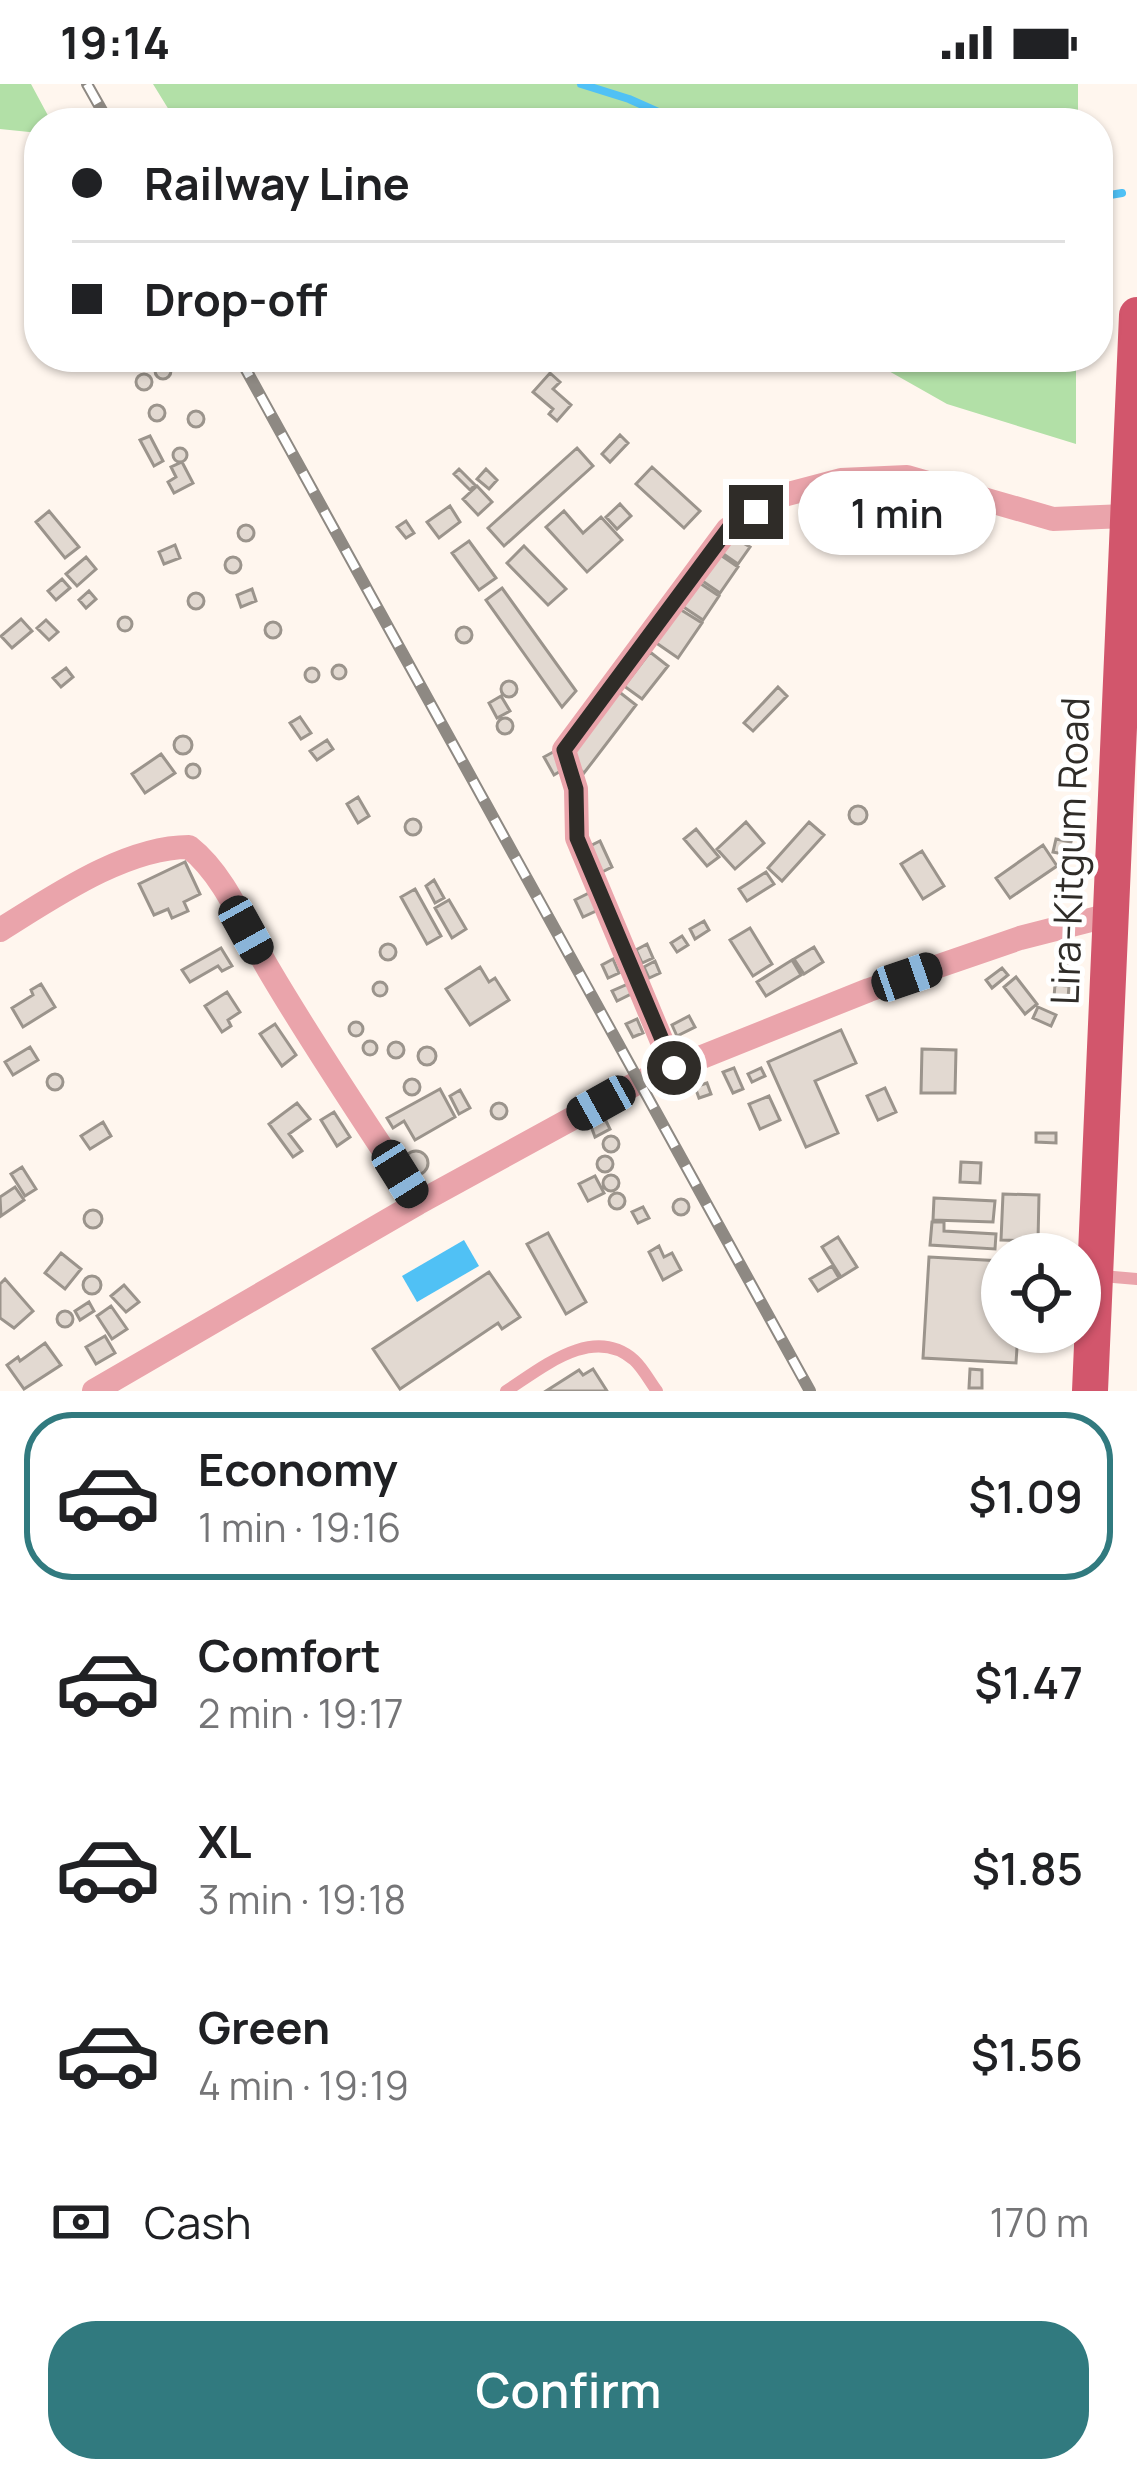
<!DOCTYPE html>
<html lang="en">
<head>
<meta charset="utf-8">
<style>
  :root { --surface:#fff; --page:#f6f6f6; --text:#202124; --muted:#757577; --line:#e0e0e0; --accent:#317a7f }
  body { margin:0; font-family:Manrope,sans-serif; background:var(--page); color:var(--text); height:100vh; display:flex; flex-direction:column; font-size:45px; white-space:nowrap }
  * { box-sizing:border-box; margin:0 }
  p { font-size:39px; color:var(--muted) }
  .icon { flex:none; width:66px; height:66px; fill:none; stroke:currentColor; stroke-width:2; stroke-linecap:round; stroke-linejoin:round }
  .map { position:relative; height:1307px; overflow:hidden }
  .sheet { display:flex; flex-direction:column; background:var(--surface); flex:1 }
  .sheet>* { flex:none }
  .top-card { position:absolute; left:24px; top:24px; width:1089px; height:264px; border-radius:48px; box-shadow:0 3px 9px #0004; display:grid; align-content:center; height:264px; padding:0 48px; background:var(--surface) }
  .fabs { position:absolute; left:981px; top:1149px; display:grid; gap:24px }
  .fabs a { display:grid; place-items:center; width:120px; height:120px; border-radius:50%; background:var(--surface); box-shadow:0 3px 9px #0004; font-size:60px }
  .end { position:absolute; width:54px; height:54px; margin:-27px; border:15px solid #2f2c28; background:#fff; box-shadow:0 0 0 6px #fff }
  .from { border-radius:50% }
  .bubble { position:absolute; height:84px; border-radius:42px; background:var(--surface); box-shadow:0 3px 9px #0004; font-size:39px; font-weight:600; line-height:84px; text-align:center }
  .car { position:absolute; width:36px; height:72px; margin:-36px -18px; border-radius:15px; box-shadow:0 0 9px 3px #0007; background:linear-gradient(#222 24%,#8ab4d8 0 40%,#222 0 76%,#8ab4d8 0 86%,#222 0) }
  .top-card b { display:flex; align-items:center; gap:42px; height:114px; font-size:45px }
  .top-card b+b { border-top:3px solid var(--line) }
  .top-card i { width:30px; height:30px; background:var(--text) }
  ul { padding:21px 0 0; list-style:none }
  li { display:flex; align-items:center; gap:36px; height:168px; margin:0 24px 18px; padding:0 24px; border:6px solid transparent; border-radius:48px }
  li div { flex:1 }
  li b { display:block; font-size:45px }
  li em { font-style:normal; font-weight:600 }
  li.selected { border-color:var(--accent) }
  li>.icon { width:108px; height:108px; stroke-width:1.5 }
  .pay { display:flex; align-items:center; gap:30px; height:132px; padding:0 48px; font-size:45px }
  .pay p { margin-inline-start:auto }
  .button { display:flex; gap:24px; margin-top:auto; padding:24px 48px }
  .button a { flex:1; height:138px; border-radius:48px; background:var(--accent); color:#fff; font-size:48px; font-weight:600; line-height:138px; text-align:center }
  .status { display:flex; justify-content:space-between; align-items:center; height:84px; padding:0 60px; background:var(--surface); direction:ltr }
  .status svg { height:33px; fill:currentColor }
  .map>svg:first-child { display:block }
  .green { fill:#b2e0a7 }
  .water { fill:#50c1f5 }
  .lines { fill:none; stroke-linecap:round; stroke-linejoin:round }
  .stream { stroke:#50c1f5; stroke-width:8 }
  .building { fill:#e2d9d1; stroke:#9b948c; stroke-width:3 }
  .service { stroke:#eaa4ab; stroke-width:12 }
  .minor { stroke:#eaa4ab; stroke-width:24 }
  .primary { stroke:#d2566c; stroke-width:36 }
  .rail-casing { stroke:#8e8983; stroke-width:12 }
  .rail { stroke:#fff; stroke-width:8; stroke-dasharray:22; stroke-linecap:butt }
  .route { stroke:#2f2c28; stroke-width:15 }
  .labels { text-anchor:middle; stroke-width:10; stroke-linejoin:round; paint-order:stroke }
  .street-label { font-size:39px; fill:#2f2c28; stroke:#fff }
</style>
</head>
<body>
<div class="status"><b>19:14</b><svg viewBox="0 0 49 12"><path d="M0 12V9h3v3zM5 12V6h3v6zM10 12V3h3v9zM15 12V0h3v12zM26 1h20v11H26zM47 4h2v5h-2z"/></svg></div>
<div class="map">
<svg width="1137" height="1307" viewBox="0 0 1137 1307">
  <rect width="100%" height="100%" fill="#fff6ee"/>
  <path class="green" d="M 0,0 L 31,0 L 52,39 L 39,39 L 39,49 L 0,45 Z
    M 153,0 L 1078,0 L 1078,39 L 177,39 Z
    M 864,273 L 1076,273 L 1076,360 L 947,320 Z"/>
  <path class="water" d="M 464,1156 L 479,1182 L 417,1218 L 402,1192 Z"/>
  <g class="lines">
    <path class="stream" d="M 581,0 L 629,15 L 683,39
      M 1098,113 L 1122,109"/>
  </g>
  <path class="building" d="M 121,273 L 135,273 L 133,284 L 121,283 Z
    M155 287a8 8 0 1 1 16 0a8 8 0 1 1-16 0Z
    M 550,289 L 560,298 L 553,305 L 571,321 L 557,337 L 549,330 L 553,325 L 533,308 Z
    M136 298a8 8 0 1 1 16 0a8 8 0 1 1-16 0Z
    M149 329a8 8 0 1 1 16 0a8 8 0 1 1-16 0Z
    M188 335a8 8 0 1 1 16 0a8 8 0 1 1-16 0Z
    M 620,351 L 628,359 L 610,378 L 602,370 Z
    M 150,352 L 163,377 L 154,382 L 140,356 Z
    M 577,364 L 593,382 L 504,462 L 488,444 Z
    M173 371a7 7 0 1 1 14 0a7 7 0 1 1-14 0Z
    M 182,378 L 193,399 L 174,409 L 168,398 L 176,393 L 171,383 Z
    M 652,383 L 700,427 L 684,444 L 636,400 Z
    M 459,385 L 475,401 L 470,406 L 454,390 Z
    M 486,385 L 497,396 L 489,405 L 477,395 Z
    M 477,402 L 492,418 L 478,431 L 463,415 Z
    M 620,420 L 631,432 L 617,445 L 606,433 Z
    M 450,422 L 460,438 L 439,454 L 427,438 Z
    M 49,427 L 79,463 L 65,474 L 36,438 Z
    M 564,427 L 583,449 L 601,433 L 622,456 L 587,488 L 546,443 Z
    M 406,437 L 414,449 L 406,454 L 397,443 Z
    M238 449a8 8 0 1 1 16 0a8 8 0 1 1-16 0Z
    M 733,453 L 750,463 L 738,480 L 722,469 Z
    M 469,457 L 496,494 L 479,506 L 452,469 Z
    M 175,461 L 180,474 L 164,480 L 159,468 Z
    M 524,462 L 566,505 L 548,521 L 507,479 Z
    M 719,470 L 738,483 L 720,509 L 701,496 Z
    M225 481a8 8 0 1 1 16 0a8 8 0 1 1-16 0Z
    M 86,473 L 96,485 L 77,502 L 66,490 Z
    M 62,495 L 70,504 L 56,516 L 48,507 Z
    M 698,498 L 719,512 L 703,536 L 682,522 Z
    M 502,504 L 576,607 L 562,623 L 486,516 Z
    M 252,505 L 256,517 L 241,523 L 237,511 Z
    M 89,507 L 96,515 L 86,524 L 79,516 Z
    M188 517a8 8 0 1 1 16 0a8 8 0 1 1-16 0Z
    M 678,524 L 702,539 L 678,574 L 655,558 Z
    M118 540a7 7 0 1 1 14 0a7 7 0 1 1-14 0Z
    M 21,535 L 32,547 L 12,564 L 1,552 Z
    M 46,536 L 58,548 L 49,556 L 37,544 Z
    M265 546a8 8 0 1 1 16 0a8 8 0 1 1-16 0Z
    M456 551a8 8 0 1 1 16 0a8 8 0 1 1-16 0Z
    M 650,568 L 668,582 L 642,615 L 624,602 Z
    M332 588a7 7 0 1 1 14 0a7 7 0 1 1-14 0Z
    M305 591a7 7 0 1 1 14 0a7 7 0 1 1-14 0Z
    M 66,584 L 73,593 L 61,603 L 53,594 Z
    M501 605a8 8 0 1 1 16 0a8 8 0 1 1-16 0Z
    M 778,603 L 787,612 L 753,647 L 744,639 Z
    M 618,607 L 636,621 L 584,689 L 575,682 L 574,669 Z
    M 501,612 L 510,627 L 497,634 L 489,619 Z
    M 300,633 L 311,649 L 301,655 L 290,639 Z
    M497 642a8 8 0 1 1 16 0a8 8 0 1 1-16 0Z
    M174 661a9 9 0 1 1 18 0a9 9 0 1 1-18 0Z
    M 327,656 L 333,665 L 317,676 L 310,667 Z
    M 555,667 L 564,685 L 554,691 L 544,673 Z
    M 161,670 L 175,689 L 145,709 L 132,690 Z
    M186 687a7 7 0 1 1 14 0a7 7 0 1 1-14 0Z
    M 358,713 L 369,732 L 358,739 L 347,720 Z
    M849 731a9 9 0 1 1 18 0a9 9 0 1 1-18 0Z
    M405 743a8 8 0 1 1 16 0a8 8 0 1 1-16 0Z
    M 746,738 L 764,759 L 735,785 L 717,765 Z
    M 809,738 L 824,751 L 782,797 L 768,784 Z
    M 696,745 L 719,773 L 707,782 L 684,755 Z
    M 1056,755 L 1071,758 L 1068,771 L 1053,768 Z
    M 600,757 L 612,783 L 602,788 L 590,762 Z
    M 1043,761 L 1057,782 L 1010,814 L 996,794 Z
    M 922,767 L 944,802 L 923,815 L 901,780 Z
    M 185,778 L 200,810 L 184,818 L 188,827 L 172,834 L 168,825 L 154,831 L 139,800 Z
    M 766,788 L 774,800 L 747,817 L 739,805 Z
    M 434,796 L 444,814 L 435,819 L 426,802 Z
    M 415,805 L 441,852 L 427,860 L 401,813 Z
    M 589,809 L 598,826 L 583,833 L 575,816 Z
    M 449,816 L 466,845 L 452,854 L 435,824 Z
    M 704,837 L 709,846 L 695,855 L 690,845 Z
    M 750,844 L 772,880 L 753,892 L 730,856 Z
    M 682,852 L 688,861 L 677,868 L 671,859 Z
    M380 868a8 8 0 1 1 16 0a8 8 0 1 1-16 0Z
    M 647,860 L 653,874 L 642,879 L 636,866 Z
    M 814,863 L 823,878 L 804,890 L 794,875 Z
    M 221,864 L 232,882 L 222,887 L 218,882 L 190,898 L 182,886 Z
    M 1060,870 L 1074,870 L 1073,897 L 1059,897 Z
    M 613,875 L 619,889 L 608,894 L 602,881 Z
    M 792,876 L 801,891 L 766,912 L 757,898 Z
    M 655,877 L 660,889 L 649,894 L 644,883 Z
    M 480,883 L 489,898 L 495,894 L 509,916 L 470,941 L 446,905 Z
    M 1002,884 L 1008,891 L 992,904 L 986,896 Z
    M 1016,893 L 1037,920 L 1025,930 L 1004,903 Z
    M373 905a7 7 0 1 1 14 0a7 7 0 1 1-14 0Z
    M 41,900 L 55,923 L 23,943 L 12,924 L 33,911 L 31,906 Z
    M 628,900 L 633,909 L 617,917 L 612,907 Z
    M 1055,901 L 1069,902 L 1068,914 L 1054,913 Z
    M 227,908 L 240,928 L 228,936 L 231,942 L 222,948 L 205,922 Z
    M 1038,923 L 1056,931 L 1051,942 L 1033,934 Z
    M 689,932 L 695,943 L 677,952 L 672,941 Z
    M 637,935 L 643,949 L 633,953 L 626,940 Z
    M349 945a7 7 0 1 1 14 0a7 7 0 1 1-14 0Z
    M 275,940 L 296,971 L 282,982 L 260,950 Z
    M 841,946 L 856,979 L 815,997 L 838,1049 L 806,1063 L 768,978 Z
    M363 964a7 7 0 1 1 14 0a7 7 0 1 1-14 0Z
    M388 966a8 8 0 1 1 16 0a8 8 0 1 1-16 0Z
    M 30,963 L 38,976 L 13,991 L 5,978 Z
    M418 972a9 9 0 1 1 18 0a9 9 0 1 1-18 0Z
    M 922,965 L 956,966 L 955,1009 L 921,1009 Z
    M 734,984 L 743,1005 L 733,1009 L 723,988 Z
    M 761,984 L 765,992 L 752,998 L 748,990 Z
    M47 998a8 8 0 1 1 16 0a8 8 0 1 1-16 0Z
    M404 1003a8 8 0 1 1 16 0a8 8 0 1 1-16 0Z
    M 707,999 L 711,1010 L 699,1014 L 695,1003 Z
    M 885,1004 L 896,1028 L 878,1036 L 867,1012 Z
    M 440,1005 L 455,1033 L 415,1056 L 404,1037 L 393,1044 L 387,1034 Z
    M 460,1006 L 470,1024 L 459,1030 L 450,1012 Z
    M 769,1012 L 780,1036 L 760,1045 L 749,1020 Z
    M 297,1019 L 310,1035 L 289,1050 L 302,1067 L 293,1073 L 269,1040 Z
    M491 1027a8 8 0 1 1 16 0a8 8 0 1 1-16 0Z
    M 334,1028 L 350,1053 L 337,1062 L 321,1036 Z
    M 605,1035 L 610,1045 L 595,1053 L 591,1042 Z
    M 103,1038 L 111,1052 L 90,1065 L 81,1052 Z
    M 1036,1049 L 1056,1049 L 1056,1059 L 1036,1058 Z
    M603 1060a8 8 0 1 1 16 0a8 8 0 1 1-16 0Z
    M404 1079a12 12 0 1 1 24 0a12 12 0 1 1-24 0Z
    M597 1080a8 8 0 1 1 16 0a8 8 0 1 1-16 0Z
    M 961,1078 L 981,1079 L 980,1099 L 960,1098 Z
    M 22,1083 L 36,1105 L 25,1112 L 11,1090 Z
    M603 1099a8 8 0 1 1 16 0a8 8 0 1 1-16 0Z
    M 595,1092 L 604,1109 L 588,1117 L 579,1100 Z
    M 15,1103 L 24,1116 L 1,1132 L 0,1113 Z
    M609 1117a8 8 0 1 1 16 0a8 8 0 1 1-16 0Z
    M 1003,1110 L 1039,1111 L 1038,1157 L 1001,1156 Z
    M 934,1114 L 995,1117 L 993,1138 L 933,1136 Z
    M673 1123a8 8 0 1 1 16 0a8 8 0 1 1-16 0Z
    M 643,1123 L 649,1134 L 638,1139 L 632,1128 Z
    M84 1135a9 9 0 1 1 18 0a9 9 0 1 1-18 0Z
    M 932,1138 L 944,1138 L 944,1147 L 996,1150 L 995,1165 L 930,1161 Z
    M 548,1149 L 586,1218 L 566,1230 L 527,1160 Z
    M 838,1153 L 857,1183 L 841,1193 L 822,1163 Z
    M 659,1162 L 664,1173 L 672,1169 L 681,1186 L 663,1196 L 649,1168 Z
    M 61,1169 L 81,1185 L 65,1205 L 45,1189 Z
    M 929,1173 L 1002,1177 L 1002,1248 L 1018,1248 L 1016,1279 L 923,1274 Z
    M 832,1182 L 839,1194 L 818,1207 L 810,1195 Z
    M 489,1188 L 520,1233 L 502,1245 L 498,1239 L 400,1305 L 373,1265 Z
    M83 1201a9 9 0 1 1 18 0a9 9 0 1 1-18 0Z
    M 5,1195 L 33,1227 L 14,1244 L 0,1234 L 0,1200 Z
    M 124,1201 L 139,1218 L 126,1228 L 111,1212 Z
    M 89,1218 L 94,1227 L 80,1236 L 75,1227 Z
    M 111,1222 L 127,1245 L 112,1255 L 97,1232 Z
    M57 1235a8 8 0 1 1 16 0a8 8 0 1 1-16 0Z
    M 105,1252 L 115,1269 L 96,1280 L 86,1263 Z
    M 45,1259 L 61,1281 L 24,1305 L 7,1281 L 18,1273 L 20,1277 Z
    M 593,1285 L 607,1307 L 546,1307 L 579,1286 L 583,1291 Z
    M 970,1285 L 982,1286 L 982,1304 L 969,1304 Z"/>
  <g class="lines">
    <path class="service" d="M 1102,1192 L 1137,1195
      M 506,1307 C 542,1284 593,1240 634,1276 C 643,1284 650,1298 657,1307"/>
    <path class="minor" d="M 0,846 C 53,813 125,763 189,763 C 227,793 245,846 269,886 C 316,966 368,1042 418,1119
      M 673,984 L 577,754 L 576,705 L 564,666 L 728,445 L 784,411 L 841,396 L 907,393 L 1053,435 L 1125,432
      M 94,1307 L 418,1119 L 637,999 L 869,906 L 1020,854 L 1110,831"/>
    <path class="primary" d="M 1090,1307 L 1137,231"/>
    <defs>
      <path id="rail" d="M 87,0 L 109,39
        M 239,273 L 810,1307"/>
    </defs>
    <use href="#rail" class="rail-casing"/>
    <use href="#rail" class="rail"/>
  </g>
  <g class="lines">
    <path class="route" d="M 674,984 L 577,754 L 576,705 L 564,666 L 728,445 L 756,428"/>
  </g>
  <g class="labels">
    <g class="street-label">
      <text transform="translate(1070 767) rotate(-88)" y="14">Lira-Kitgum Road</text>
    </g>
  </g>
</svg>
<div class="fabs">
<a><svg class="icon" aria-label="locate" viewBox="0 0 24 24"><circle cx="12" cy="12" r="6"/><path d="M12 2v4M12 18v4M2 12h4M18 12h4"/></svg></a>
</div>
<i class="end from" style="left:674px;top:984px"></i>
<i class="end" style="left:756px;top:428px"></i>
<div class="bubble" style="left:798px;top:387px;width:198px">1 min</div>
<i class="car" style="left:246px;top:846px;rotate:151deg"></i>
<i class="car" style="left:907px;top:893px;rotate:71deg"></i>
<i class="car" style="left:601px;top:1019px;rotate:241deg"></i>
<i class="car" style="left:400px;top:1090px;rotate:148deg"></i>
<div class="top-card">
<b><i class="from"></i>Railway Line</b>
<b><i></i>Drop-off</b>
</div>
</div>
<section class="sheet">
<ul>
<li class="selected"><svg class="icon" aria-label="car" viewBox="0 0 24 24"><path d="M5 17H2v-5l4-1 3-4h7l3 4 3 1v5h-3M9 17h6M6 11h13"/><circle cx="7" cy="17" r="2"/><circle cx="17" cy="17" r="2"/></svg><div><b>Economy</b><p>1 min · 19:16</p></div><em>$1.09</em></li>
<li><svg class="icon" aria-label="car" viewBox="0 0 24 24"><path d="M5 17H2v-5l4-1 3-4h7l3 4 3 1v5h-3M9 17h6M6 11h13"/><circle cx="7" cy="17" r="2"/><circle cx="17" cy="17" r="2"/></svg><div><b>Comfort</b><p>2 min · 19:17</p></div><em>$1.47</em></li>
<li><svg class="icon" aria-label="car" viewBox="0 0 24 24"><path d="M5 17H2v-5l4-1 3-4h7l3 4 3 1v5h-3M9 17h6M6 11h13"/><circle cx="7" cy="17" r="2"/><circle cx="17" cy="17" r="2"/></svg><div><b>XL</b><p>3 min · 19:18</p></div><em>$1.85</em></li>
<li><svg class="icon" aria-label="car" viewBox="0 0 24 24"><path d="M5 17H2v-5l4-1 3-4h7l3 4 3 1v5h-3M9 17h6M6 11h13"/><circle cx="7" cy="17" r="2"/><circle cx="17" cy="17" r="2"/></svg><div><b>Green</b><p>4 min · 19:19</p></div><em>$1.56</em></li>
</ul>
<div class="pay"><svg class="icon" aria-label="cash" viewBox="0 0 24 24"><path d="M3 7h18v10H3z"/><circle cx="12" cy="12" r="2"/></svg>Cash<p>170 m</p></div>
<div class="button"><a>Confirm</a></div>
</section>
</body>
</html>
